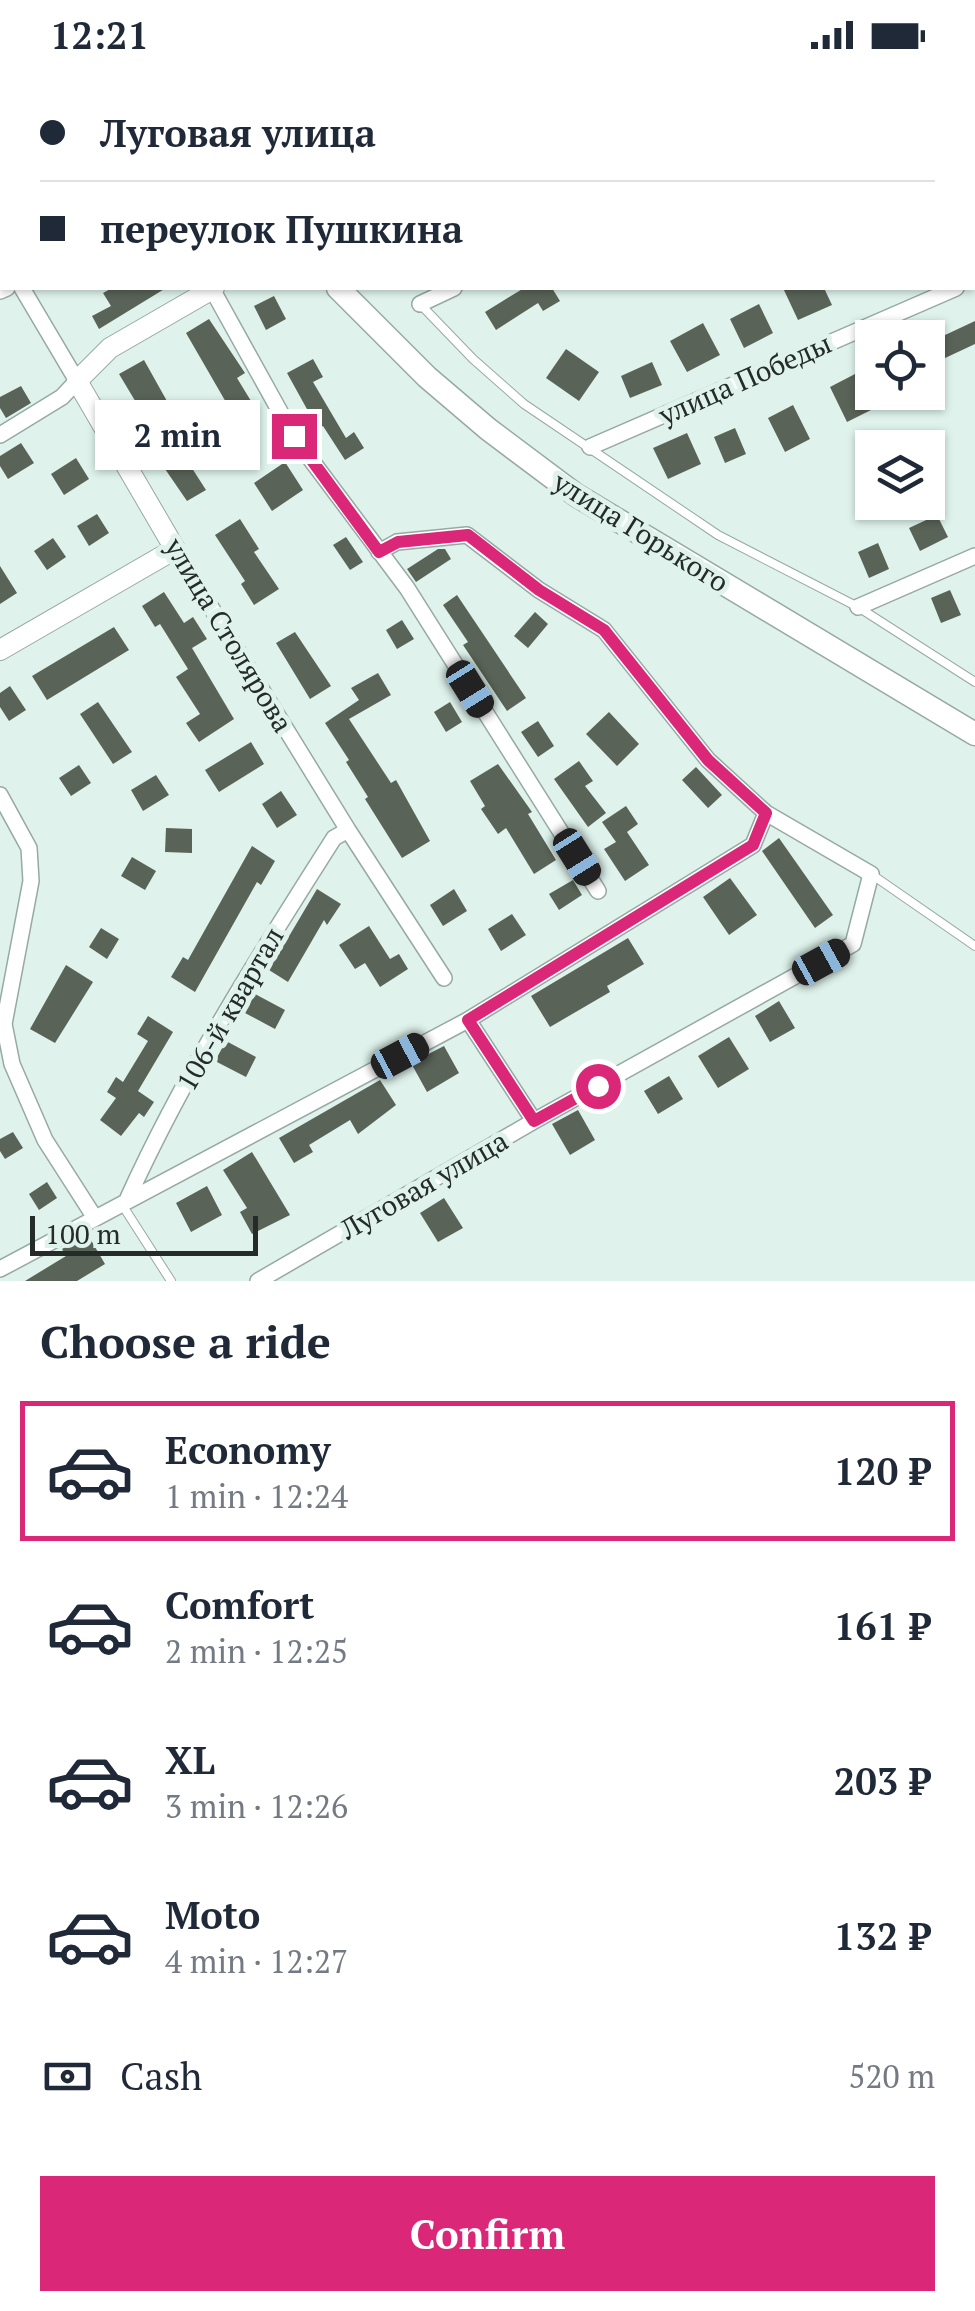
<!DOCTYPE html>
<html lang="en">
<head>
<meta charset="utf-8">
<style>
  :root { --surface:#fff; --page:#f2f2f3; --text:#1f2937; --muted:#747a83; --line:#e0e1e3; --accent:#db2777 }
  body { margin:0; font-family:"PT Serif",serif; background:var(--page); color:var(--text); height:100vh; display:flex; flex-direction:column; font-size:38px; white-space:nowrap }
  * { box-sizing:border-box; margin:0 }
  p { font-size:32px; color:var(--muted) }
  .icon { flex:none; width:55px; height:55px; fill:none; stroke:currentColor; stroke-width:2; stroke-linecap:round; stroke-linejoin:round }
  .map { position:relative; height:1211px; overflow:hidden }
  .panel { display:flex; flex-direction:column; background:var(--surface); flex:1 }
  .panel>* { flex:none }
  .banner { position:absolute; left:0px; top:0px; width:975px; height:220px; box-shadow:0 2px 8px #0004; display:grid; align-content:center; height:220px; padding:0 40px; background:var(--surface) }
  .tools { position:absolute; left:855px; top:250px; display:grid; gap:20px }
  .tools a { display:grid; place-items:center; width:90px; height:90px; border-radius:0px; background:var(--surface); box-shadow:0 2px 8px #0004; font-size:50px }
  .scale { position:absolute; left:30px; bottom:25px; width:228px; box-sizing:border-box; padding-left:10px; border:5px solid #242b29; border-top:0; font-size:28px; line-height:35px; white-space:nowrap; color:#242b29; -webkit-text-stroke:8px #dff3ec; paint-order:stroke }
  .end { position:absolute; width:45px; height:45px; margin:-22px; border:12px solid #db2777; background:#fff; box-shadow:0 0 0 5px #fff }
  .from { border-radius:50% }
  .bubble { position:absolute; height:70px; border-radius:0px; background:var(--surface); box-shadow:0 2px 8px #0004; font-size:32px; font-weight:700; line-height:70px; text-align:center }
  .car { position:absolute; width:30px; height:60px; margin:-30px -15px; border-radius:12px; box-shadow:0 0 8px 2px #0007; background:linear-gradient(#222 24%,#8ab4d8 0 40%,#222 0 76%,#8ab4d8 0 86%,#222 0) }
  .banner b { display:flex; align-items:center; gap:35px; height:95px; font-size:38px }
  .banner b+b { border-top:2px solid var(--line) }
  .banner i { width:25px; height:25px; background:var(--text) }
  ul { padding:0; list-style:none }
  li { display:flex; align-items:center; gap:30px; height:140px; margin:0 20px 15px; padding:0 20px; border:5px solid transparent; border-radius:0px }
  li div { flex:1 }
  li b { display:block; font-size:38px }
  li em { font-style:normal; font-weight:700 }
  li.selected { border-color:var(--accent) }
  li>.icon { width:90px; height:90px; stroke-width:1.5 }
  h2 { padding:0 40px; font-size:45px; line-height:120px }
  .pay { display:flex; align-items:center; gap:25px; height:110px; padding:0 40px; font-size:38px }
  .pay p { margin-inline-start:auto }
  .action { display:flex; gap:20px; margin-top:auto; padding:20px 40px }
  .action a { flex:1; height:115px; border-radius:0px; background:var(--accent); color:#fff; font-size:40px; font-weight:700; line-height:115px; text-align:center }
  .status { display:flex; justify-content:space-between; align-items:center; height:70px; padding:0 50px; background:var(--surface); direction:ltr }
  .status svg { height:28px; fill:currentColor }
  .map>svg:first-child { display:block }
  .building { fill:#596357 }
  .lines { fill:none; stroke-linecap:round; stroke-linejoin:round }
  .service-casing { stroke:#96a9a3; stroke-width:10 }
  .minor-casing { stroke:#96a9a3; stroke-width:18 }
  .tertiary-casing { stroke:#96a9a3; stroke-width:22 }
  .secondary-casing { stroke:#96a9a3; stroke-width:25 }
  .service { stroke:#fff; stroke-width:8 }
  .minor { stroke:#fff; stroke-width:15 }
  .tertiary { stroke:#fff; stroke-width:20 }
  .secondary { stroke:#fff; stroke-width:22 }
  .route { stroke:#db2777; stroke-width:12 }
  .labels { text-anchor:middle; stroke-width:10; stroke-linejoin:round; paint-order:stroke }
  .street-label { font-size:28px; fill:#242b29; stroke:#dff3ec }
</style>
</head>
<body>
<div class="status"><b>12:21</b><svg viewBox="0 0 49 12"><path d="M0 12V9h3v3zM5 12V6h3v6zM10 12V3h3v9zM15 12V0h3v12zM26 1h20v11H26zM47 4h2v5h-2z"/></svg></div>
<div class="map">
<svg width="975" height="1211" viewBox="0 0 975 1211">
  <rect width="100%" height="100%" fill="#dff3ec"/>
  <path class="building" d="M 112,218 L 166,218 L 99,259 L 92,246 L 111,236 L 103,223 Z
    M 524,218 L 552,218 L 560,231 L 543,241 L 538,233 L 496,260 L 485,242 Z
    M 783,218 L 824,218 L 832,235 L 798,250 Z
    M 274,226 L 286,249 L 266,260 L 254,236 Z
    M 759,234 L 773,263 L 744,278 L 730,249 Z
    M 209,249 L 245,303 L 237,308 L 257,341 L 238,353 L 186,263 Z
    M 975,251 L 975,274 L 928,296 L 928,273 Z
    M 703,253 L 720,285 L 687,302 L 670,271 Z
    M 566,279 L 599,302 L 579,331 L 546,308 Z
    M 313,289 L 323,307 L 313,312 L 346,368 L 354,362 L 364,378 L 345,390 L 323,356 L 318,359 L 287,303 Z
    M 144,290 L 177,349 L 165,356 L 206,420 L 187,431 L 152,380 L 161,374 L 119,304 Z
    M 652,292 L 662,315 L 630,328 L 621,306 Z
    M 855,304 L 873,339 L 847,352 L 830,317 Z
    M 21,316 L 31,333 L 6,348 L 0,338 L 0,327 Z
    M 793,335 L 810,369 L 785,382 L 768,348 Z
    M 735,358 L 746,384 L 725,393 L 714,367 Z
    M 687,363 L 701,394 L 668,409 L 653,378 Z
    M 21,373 L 34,393 L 8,409 L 0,396 L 0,386 Z
    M 76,388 L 89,409 L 64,425 L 51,404 Z
    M 285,392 L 303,420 L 272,441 L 254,413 Z
    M 97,444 L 109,463 L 89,476 L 77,456 Z
    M 937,445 L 948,467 L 920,481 L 909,458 Z
    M 240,449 L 259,479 L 254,482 L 279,519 L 254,535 L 241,514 L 245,511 L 215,465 Z
    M 346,467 L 363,492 L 350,500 L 333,475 Z
    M 53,468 L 66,487 L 47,500 L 34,481 Z
    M 878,473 L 889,499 L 869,508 L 858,482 Z
    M 438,479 L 445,479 L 451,489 L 416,512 L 407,499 Z
    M 0,496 L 17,523 L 0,534 Z
    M 950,520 L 961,545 L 941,553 L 931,528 Z
    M 164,522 L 184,553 L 193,547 L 207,569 L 192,578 L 234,649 L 199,672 L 186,653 L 200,644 L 176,607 L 188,599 L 160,554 L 155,557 L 142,536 Z
    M 457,525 L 526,628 L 507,641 L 463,575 L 468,572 L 443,535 Z
    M 535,542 L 548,554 L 528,578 L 514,566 Z
    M 402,550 L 414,569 L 397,579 L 386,560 Z
    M 114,557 L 129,580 L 47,630 L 32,606 Z
    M 295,562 L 331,616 L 310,629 L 276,573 Z
    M 378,603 L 391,625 L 349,649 L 391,713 L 396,710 L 430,771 L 402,788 L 365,729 L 368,727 L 346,692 L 349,690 L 325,653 L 359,630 L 351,618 Z
    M 10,616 L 26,640 L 9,651 L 0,637 L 0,623 Z
    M 98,632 L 132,682 L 113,694 L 80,644 Z
    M 450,632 L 462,652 L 446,662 L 434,642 Z
    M 609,642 L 639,674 L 617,696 L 586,664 Z
    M 538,651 L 554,676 L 538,687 L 521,662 Z
    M 251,672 L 264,694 L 219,722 L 205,700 Z
    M 579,691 L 593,711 L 585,716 L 606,743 L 588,757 L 554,709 Z
    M 498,694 L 532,742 L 528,744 L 556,790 L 534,804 L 506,758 L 498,764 L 481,739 L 485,736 L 470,711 Z
    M 79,695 L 91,713 L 71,726 L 59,708 Z
    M 696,697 L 722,725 L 708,738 L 682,710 Z
    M 156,705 L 169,725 L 143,741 L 131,720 Z
    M 281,721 L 297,745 L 277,758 L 262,734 Z
    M 626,736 L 638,754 L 627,762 L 649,795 L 625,811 L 604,779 L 616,772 L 602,752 Z
    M 166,758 L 192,759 L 192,783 L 165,782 Z
    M 779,768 L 833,845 L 815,858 L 762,781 Z
    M 252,776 L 275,791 L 261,815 L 257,812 L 195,922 L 171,907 L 183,887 L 188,890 Z
    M 132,787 L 156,801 L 145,820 L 121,806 Z
    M 730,808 L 757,845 L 729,865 L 703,827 Z
    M 573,810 L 582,825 L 559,840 L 549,824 Z
    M 317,819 L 341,834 L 327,855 L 324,850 L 288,912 L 269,900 Z
    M 454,819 L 467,841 L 443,856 L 430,835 Z
    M 512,844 L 526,865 L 501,881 L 488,859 Z
    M 369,856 L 390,889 L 399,884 L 408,899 L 380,917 L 365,893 L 355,899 L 339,875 Z
    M 101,858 L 119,869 L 107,889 L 89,877 Z
    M 628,868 L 644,894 L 607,916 L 610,922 L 550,957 L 531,926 Z
    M 66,895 L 93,912 L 55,973 L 30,959 Z
    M 255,924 L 285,940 L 275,959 L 245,943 Z
    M 779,931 L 795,958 L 770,972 L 755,946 Z
    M 148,946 L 173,962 L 138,1021 L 154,1032 L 144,1047 L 139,1043 L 121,1066 L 100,1050 L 116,1028 L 107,1022 L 116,1007 L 123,1012 L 148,971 L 137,964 Z
    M 729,967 L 749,999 L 718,1018 L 698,986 Z
    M 226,971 L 256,987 L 246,1007 L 215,991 Z
    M 444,976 L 459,1003 L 427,1022 L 411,993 Z
    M 669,1006 L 683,1029 L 658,1044 L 644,1021 Z
    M 380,1010 L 396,1035 L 358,1064 L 350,1050 L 309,1075 L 313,1082 L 294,1093 L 279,1068 Z
    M 578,1040 L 595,1070 L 570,1085 L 552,1054 Z
    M 13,1062 L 23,1078 L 5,1089 L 0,1081 L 0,1069 Z
    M 252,1082 L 290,1145 L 252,1164 L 240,1142 L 247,1138 L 223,1100 Z
    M 47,1112 L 57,1128 L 39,1140 L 29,1124 Z
    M 207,1116 L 222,1145 L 191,1162 L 176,1133 Z
    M 444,1128 L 463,1158 L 438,1172 L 420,1143 Z
    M 88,1165 L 105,1194 L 77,1211 L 25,1211 L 66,1186 L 62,1179 Z"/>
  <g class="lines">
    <defs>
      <path id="service" d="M 420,234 L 473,289 L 524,334 L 718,465 L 858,537 L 975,612
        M 871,804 L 975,876
        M 121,1133 L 171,1211"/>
      <path id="minor" d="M 92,2 L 96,0
        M 912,2 L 918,0
        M 0,55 L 2,54
        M 0,180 L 2,184
        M 972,211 L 975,210
        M 212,219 L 294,367 L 407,518 L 598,821
        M 0,221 L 7,218
        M 420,234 L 454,218
        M 0,365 L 62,327 L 77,311 L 22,218
        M 590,377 L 956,218
        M 175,479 L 348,760 L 444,908
        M 858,537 L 975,486
        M 0,725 L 29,778 L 31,811 L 4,954 L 12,994 L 45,1070 L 95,1148
        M 468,950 L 534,1051
        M 128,1128 C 185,1002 260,884 334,768 L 348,760
        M 0,1199 L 468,950 L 753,775 L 766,743
        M 258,1211 L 534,1051 L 853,874 L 871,804 L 766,743 L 708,690 L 604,560 L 539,520 L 467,465 L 397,472 L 379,482"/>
      <path id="tertiary" d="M 584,2 L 588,0
        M 0,580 L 175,479 L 77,311 L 110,278 L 214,218"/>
      <path id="secondary" d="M 196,0 L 198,2
        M 338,218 L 427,307 L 488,359 L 576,425 L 975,664"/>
    </defs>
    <use href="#service" class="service-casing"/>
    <use href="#minor" class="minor-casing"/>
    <use href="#tertiary" class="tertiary-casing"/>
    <use href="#secondary" class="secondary-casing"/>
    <use href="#service" class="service"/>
    <use href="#minor" class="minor"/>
    <use href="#tertiary" class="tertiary"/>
    <use href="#secondary" class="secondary"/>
  </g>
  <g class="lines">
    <path class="route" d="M 294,366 L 379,482 L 398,472 L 468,465 L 539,520 L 604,560 L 708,690 L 766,743 L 753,775 L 468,950 L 534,1051 L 598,1016"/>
  </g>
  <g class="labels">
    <g class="street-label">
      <text transform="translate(745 309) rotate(-24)" y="10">улица Победы</text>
      <text transform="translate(641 462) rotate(32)" y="10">улица Горького</text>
      <text transform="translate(229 565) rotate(59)" y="10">улица Столярова</text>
      <text transform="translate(230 939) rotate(-60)" y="10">106-й квартал</text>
      <text transform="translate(424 1115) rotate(-30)" y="10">Луговая улица</text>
    </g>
  </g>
</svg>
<div class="tools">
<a><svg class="icon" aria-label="locate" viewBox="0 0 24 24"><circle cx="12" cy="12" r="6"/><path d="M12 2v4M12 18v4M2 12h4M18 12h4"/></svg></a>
<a><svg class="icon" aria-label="layers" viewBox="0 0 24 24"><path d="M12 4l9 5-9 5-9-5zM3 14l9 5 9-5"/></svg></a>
</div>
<div class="scale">100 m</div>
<i class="end from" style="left:598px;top:1016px"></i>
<i class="end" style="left:294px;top:366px"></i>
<div class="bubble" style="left:95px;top:330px;width:165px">2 min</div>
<i class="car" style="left:470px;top:619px;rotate:148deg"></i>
<i class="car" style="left:577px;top:787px;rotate:148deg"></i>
<i class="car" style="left:821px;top:892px;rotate:61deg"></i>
<i class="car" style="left:400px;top:986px;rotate:62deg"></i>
<div class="banner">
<b><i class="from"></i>Луговая улица</b>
<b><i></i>переулок Пушкина</b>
</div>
</div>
<section class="panel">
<h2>Choose a ride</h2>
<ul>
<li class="selected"><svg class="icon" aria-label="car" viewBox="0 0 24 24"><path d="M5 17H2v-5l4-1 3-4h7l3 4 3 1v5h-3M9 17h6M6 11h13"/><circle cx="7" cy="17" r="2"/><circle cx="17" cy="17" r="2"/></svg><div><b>Economy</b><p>1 min · 12:24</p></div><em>120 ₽</em></li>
<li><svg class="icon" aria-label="car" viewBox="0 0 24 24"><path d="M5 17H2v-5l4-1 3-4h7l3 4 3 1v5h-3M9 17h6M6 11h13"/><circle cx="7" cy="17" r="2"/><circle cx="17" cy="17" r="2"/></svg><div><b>Comfort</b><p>2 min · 12:25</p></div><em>161 ₽</em></li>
<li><svg class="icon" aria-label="car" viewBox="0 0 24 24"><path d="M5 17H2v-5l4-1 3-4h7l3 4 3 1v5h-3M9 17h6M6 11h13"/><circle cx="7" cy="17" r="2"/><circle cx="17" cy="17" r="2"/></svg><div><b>XL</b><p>3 min · 12:26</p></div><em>203 ₽</em></li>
<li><svg class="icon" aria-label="car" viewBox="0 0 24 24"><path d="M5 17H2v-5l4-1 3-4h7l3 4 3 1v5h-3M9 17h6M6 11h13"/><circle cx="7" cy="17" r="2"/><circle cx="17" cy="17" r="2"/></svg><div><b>Moto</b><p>4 min · 12:27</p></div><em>132 ₽</em></li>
</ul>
<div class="pay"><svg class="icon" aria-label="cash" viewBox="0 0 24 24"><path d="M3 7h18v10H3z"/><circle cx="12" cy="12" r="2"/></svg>Cash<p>520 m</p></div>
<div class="action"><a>Confirm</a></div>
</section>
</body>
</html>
